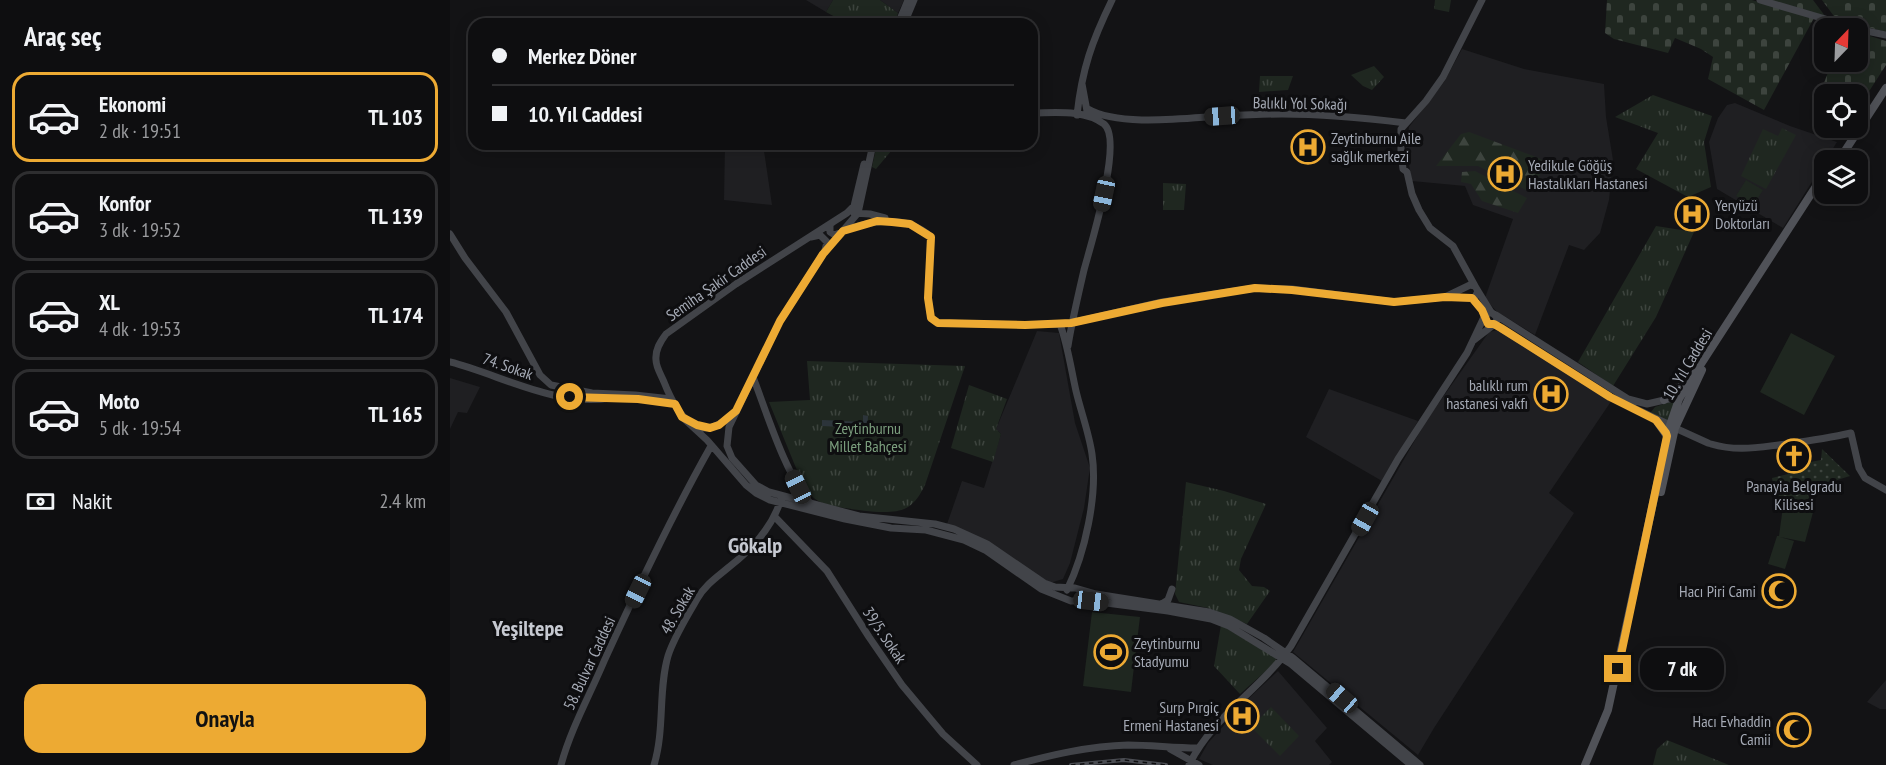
<!DOCTYPE html>
<html lang="tr">
<head>
<meta charset="utf-8">
<style>
  :root { --surface:#0e0e10; --page:#1c1c1e; --text:#f1f3f6; --muted:#9b9c9f; --line:#2e2e30; --accent:#edaa33 }
  body { margin:0; font-family:"PT Sans Narrow",sans-serif; background:var(--page); color:var(--text); height:100vh; display:flex; flex-direction:column; font-size:22px; white-space:nowrap }
  * { box-sizing:border-box; margin:0 }
  p { font-size:20px; color:var(--muted) }
  .icon { flex:none; width:33px; height:33px; fill:none; stroke:currentColor; stroke-width:2; stroke-linecap:round; stroke-linejoin:round }
  .map { position:relative; flex:1; overflow:hidden }
  .panel { display:flex; flex-direction:column; background:var(--surface); width:450px }
  .panel>* { flex:none }
  .guide { position:absolute; left:18px; top:18px; width:570px; height:132px; border-radius:18px; box-shadow:0 3px 15px #0003,0 0 0 2px var(--line); display:grid; align-content:center; height:132px; padding:0 24px; background:var(--surface) }
  .needle { width:39px; rotate:23deg }
  .buttons { position:absolute; left:1364px; top:18px; display:grid; gap:12px }
  .buttons a { display:grid; place-items:center; width:54px; height:54px; border-radius:12px; background:var(--surface); box-shadow:0 3px 15px #0003,0 0 0 2px var(--line); font-size:30px }
  .end { position:absolute; width:27px; height:27px; margin:-14px; border:8px solid #edaa33; background:#111; box-shadow:0 0 0 3px #111 }
  .from { border-radius:50% }
  .bubble { position:absolute; height:42px; border-radius:18px; background:var(--surface); box-shadow:0 3px 15px #0003,0 0 0 2px var(--line); font-size:20px; font-weight:700; line-height:42px; text-align:center }
  .car { position:absolute; width:18px; height:36px; margin:-18px -9px; border-radius:8px; box-shadow:0 0 4px 2px #0007; background:linear-gradient(#222 24%,#8ab4d8 0 40%,#222 0 76%,#8ab4d8 0 86%,#222 0) }
  .guide b { display:flex; align-items:center; gap:21px; height:57px; font-size:22px }
  .guide b+b { border-top:2px solid var(--line) }
  .guide i { width:15px; height:15px; background:var(--text) }
  ul { padding:0; list-style:none }
  li { display:flex; align-items:center; gap:18px; height:90px; margin:0 12px 9px; padding:0 12px; border:3px solid var(--line); border-radius:18px }
  li div { flex:1 }
  li b { display:block; font-size:22px }
  li em { font-style:normal; font-weight:700 }
  li.active { border-color:var(--accent) }
  li>.icon { width:54px; height:54px; stroke-width:1.5 }
  h2 { padding:0 24px; font-size:27px; line-height:72px }
  .pay { display:flex; align-items:center; gap:15px; height:66px; padding:0 24px; font-size:22px }
  .pay p { margin-inline-start:auto }
  .button { display:flex; gap:12px; margin-top:auto; padding:12px 24px }
  .button a { flex:1; height:69px; border-radius:18px; background:var(--accent); color:#111; font-size:24px; font-weight:700; line-height:69px; text-align:center }
  main { display:flex; flex:1; min-height:0 }
  .map>svg:first-child { display:block }
  .built { fill:#1f1f22 }
  .grass { fill:url(#grass-tufts) }
  .forest { fill:url(#forest-firs) }
  .cemetery { fill:url(#cemetery-stones) }
  .garden { fill:url(#garden-dots) }
  .pitch { fill:#1f2720 }
  .water { fill:url(#water-waves) }
  .lines { fill:none; stroke-linecap:round; stroke-linejoin:round }
  .secondary { stroke:#424449; stroke-width:7 }
  .primary { stroke:#505258; stroke-width:8 }
  .rail-casing { stroke:#4b4d53; stroke-width:4 }
  .rail { stroke:#0e0e10; stroke-width:1.5; stroke-dasharray:4.5; stroke-linecap:butt }
  .route { stroke:#edaa33; stroke-width:8 }
  .labels { text-anchor:middle; stroke-width:6; stroke-linejoin:round; paint-order:stroke }
  .street-label { font-size:16px; fill:#a5aab5; stroke:#0e0e10 }
  .poi-label { font-size:16px; fill:#a5aab5; stroke:#0e0e10; text-anchor:start }
  .park-label { font-size:16px; fill:#7c9f7e; stroke:#0e0e10 }
  .district-label { font-size:22px; font-weight:bold; fill:#c6c9d1; stroke:#0e0e10 }
</style>
</head>
<body>
<main>
<section class="panel">
<h2>Araç seç</h2>
<ul>
<li class="active"><svg class="icon" aria-label="car" viewBox="0 0 24 24"><path d="M5 17H2v-5l4-1 3-4h7l3 4 3 1v5h-3M9 17h6M6 11h13"/><circle cx="7" cy="17" r="2"/><circle cx="17" cy="17" r="2"/></svg><div><b>Ekonomi</b><p>2 dk · 19:51</p></div><em>TL 103</em></li>
<li><svg class="icon" aria-label="car" viewBox="0 0 24 24"><path d="M5 17H2v-5l4-1 3-4h7l3 4 3 1v5h-3M9 17h6M6 11h13"/><circle cx="7" cy="17" r="2"/><circle cx="17" cy="17" r="2"/></svg><div><b>Konfor</b><p>3 dk · 19:52</p></div><em>TL 139</em></li>
<li><svg class="icon" aria-label="car" viewBox="0 0 24 24"><path d="M5 17H2v-5l4-1 3-4h7l3 4 3 1v5h-3M9 17h6M6 11h13"/><circle cx="7" cy="17" r="2"/><circle cx="17" cy="17" r="2"/></svg><div><b>XL</b><p>4 dk · 19:53</p></div><em>TL 174</em></li>
<li><svg class="icon" aria-label="car" viewBox="0 0 24 24"><path d="M5 17H2v-5l4-1 3-4h7l3 4 3 1v5h-3M9 17h6M6 11h13"/><circle cx="7" cy="17" r="2"/><circle cx="17" cy="17" r="2"/></svg><div><b>Moto</b><p>5 dk · 19:54</p></div><em>TL 165</em></li>
</ul>
<div class="pay"><svg class="icon" aria-label="cash" viewBox="0 0 24 24"><path d="M3 7h18v10H3z"/><circle cx="12" cy="12" r="2"/></svg>Nakit<p>2.4 km</p></div>
<div class="button"><a>Onayla</a></div>
</section>
<div class="map">
<svg width="1436" height="765" viewBox="0 0 1436 765">
  <defs>
    <pattern id="grass-tufts" width="24" height="20" patternUnits="userSpaceOnUse" patternTransform="scale(1.5)"><rect width="24" height="20" fill="#1f2720"/><path d="M3 7l-1-3M5 7V3M7 7l1-3M15 17l-1-3M17 17v-4M19 17l1-3" fill="none" stroke="#3d443e"/></pattern>
    <pattern id="forest-firs" width="22" height="20" patternUnits="userSpaceOnUse" patternTransform="scale(1.5)"><rect width="22" height="20" fill="#1f2720"/><path d="M5 1l3.5 6h-7zM16 11l3.5 6h-7z" fill="#3d443e"/></pattern>
    <pattern id="cemetery-stones" width="16" height="16" patternUnits="userSpaceOnUse" patternTransform="scale(1.5)"><rect width="16" height="16" fill="#1f2720"/><path d="M2 7V4a2 2 0 0 1 4 0v3zM10 15v-3a2 2 0 0 1 4 0v3z" fill="#3d443e"/></pattern>
    <pattern id="garden-dots" width="8" height="8" patternUnits="userSpaceOnUse" patternTransform="scale(1.5)"><rect width="8" height="8" fill="#1f2720"/><path d="M2 2h.1M6 6h.1" fill="none" stroke="#3d443e" stroke-width="1.8" stroke-linecap="round"/></pattern>
    <pattern id="water-waves" width="16" height="10" patternUnits="userSpaceOnUse" patternTransform="scale(1.5)"><rect width="16" height="10" fill="#2c343a"/><path d="M0 5q4-4 8 0t8 0" fill="none" stroke="#484f54"/></pattern>
  </defs>
  <rect width="100%" height="100%" fill="#131315"/>
  <path class="built" d="M 356,0 L 383,0 L 376,12 Z
    M 430,0 L 454,0 L 448,13 Z
    M 1012,49 L 1074,69 L 1154,84 L 1156,117 L 1163,160 L 1159,200 L 1150,233 L 1134,250 L 1119,245 L 1085,335 L 1046,311 L 1035,298 L 1063,219 L 1023,205 L 1015,186 L 962,181 L 956,149 L 959,127 L 994,82 Z
    M 1285,103 L 1340,126 L 1387,142 L 1333,228 L 1267,189 L 1259,142 L 1268,118 L 1277,105 Z
    M 275,144 L 313,144 L 322,205 L 274,200 Z
    M 1048,330 L 1162,400 L 1099,493 L 1124,513 L 984,728 L 968,755 L 843,652 L 976,421 L 1039,332 Z
    M 587,331 L 609,333 L 625,423 L 640,468 L 634,508 L 620,563 L 613,579 L 600,583 L 497,524 L 512,481 L 534,488 L 551,434 L 546,429 Z
    M 0,378 L 30,387 L 17,413 L 8,412 L 0,429 Z
    M 879,389 L 968,421 L 932,481 L 856,437 Z
    M 828,671 L 877,728 L 865,741 L 882,762 L 879,765 L 763,765 L 749,759 L 758,743 L 797,700 Z
    M 1436,680 L 1436,709 L 1430,709 L 1417,702 Z"/>
  <path class="grass" d="M 383,0 L 430,0 L 448,13 L 444,24 L 398,24 L 376,12 Z
    M 985,0 L 1001,0 L 999,12 L 984,9 Z
    M 924,66 L 934,77 L 922,90 L 913,86 L 901,75 Z
    M 810,76 L 843,76 L 838,90 L 809,92 Z
    M 1203,95 L 1262,116 L 1254,142 L 1261,187 L 1238,197 L 1186,169 L 1208,133 L 1165,117 Z
    M 1332,128 L 1346,135 L 1316,189 L 1291,176 L 1313,129 L 1328,136 Z
    M 427,144 L 447,144 L 426,169 L 422,167 Z
    M 713,183 L 736,184 L 734,210 L 713,210 Z
    M 1206,226 L 1244,232 L 1206,317 L 1163,386 L 1128,362 Z
    M 357,361 L 515,366 L 475,485 C 471,493 466,502 458,507 C 441,518 400,508 380,506 C 367,502 360,496 353,485 L 319,402 L 360,400 Z
    M 519,385 L 557,399 L 546,429 L 551,434 L 543,462 L 501,448 Z
    M 1225,400 L 1218,421 L 1201,412 L 1205,407 Z
    M 736,482 L 774,491 L 816,504 L 791,559 L 789,570 L 802,586 L 814,587 L 820,591 L 797,624 L 758,608 L 729,602 L 725,594 Z
    M 771,625 L 826,658 L 826,662 L 790,694 L 764,666 Z
    M 821,707 L 849,736 L 830,756 L 801,727 Z
    M 1217,740 L 1279,765 L 1203,765 L 1207,749 Z"/>
  <path class="forest" d="M 1019,132 L 1089,158 L 1096,164 L 1080,192 L 1028,166 L 986,166 L 1011,134 Z
    M 1025,171 L 1077,198 L 1068,213 L 1032,201 L 1021,184 L 1011,182 L 1012,172 Z"/>
  <path class="cemetery" d="M 1157,0 L 1302,0 L 1364,18 L 1314,110 L 1258,79 L 1263,57 L 1251,49 L 1225,38 L 1218,53 L 1164,39 L 1155,33 Z
    M 1320,0 L 1363,0 L 1375,16 Z
    M 1372,0 L 1436,0 L 1436,32 L 1386,19 Z
    M 1407,32 L 1436,41 L 1436,65 L 1407,110 L 1407,94 L 1374,94 L 1374,113 L 1364,109 L 1382,62 L 1407,62 Z"/>
  <path class="garden" d="M 1372,449 L 1400,476 L 1387,480 L 1387,491 L 1361,493 L 1359,502 L 1325,497 L 1322,478 L 1338,474 L 1339,466 L 1371,460 Z"/>
  <path class="pitch" d="M 1296,180 L 1313,190 L 1303,206 L 1286,196 Z
    M 1341,333 L 1385,356 L 1354,415 L 1310,392 Z
    M 1334,499 L 1365,505 L 1355,542 L 1330,537 L 1344,541 L 1335,569 L 1318,564 L 1327,536 L 1329,536 Z
    M 642,612 L 690,617 L 681,692 L 633,686 Z"/>
  <path class="water" d="M 413,415 L 418,416 L 417,435 L 412,435 L 412,428 L 372,426 L 372,420 L 413,422 Z"/>
  <g class="lines">
    <path class="secondary" d="M 1310,0 L 1406,28
      M 448,24 L 458,0
      M 454,24 L 464,0
      M 1407,29 L 1436,35
      M 632,84 L 637,111
      M 638,109 C 669,127 737,118 773,116 C 793,115 813,114 832,114 C 874,114 915,118 956,123
      M 582,113 C 604,113 634,109 654,124 C 674,140 640,247 634,270 C 628,296 622,321 618,346
      M 627,115 C 632,69 642,41 662,0
      M 423,144 L 408,213 L 373,254 L 330,321 L 279,427 L 277,446 L 282,458 L 306,485 L 319,492 L 409,516 L 485,524 L 504,529 L 537,544 L 594,583 L 605,587 L 625,588 L 646,594 L 759,612 L 780,619 L 814,638 L 843,658 L 970,765
      M 404,213 L 420,214 L 435,218
      M 383,222 L 380,224 L 380,232 L 385,235 C 415,220 455,213 481,237 L 478,298 L 481,318 L 488,323 L 575,325 L 621,323 L 712,302 L 805,288 L 842,289 L 944,302 L 995,297 L 1022,298 L 1025,297 L 1028,291 L 1025,286 L 1020,285 L 995,297
      M 0,234 L 15,258 L 56,312 L 90,375 L 101,385 L 142,393 L 185,395 L 221,399
      M 361,237 L 370,235 L 377,242 L 375,250
      M 1025,286 L 1003,246 L 980,228 L 969,210 L 962,194 L 957,172 L 953,169 L 951,152 L 951,129 L 976,101 L 993,77 L 1032,0
      M 1028,291 L 1041,312
      M 1022,298 L 1032,310 L 1035,317
      M 1046,315 L 1178,399 L 1197,404 L 1223,398 L 1229,399
      M 610,324 C 618,346 621,369 626,391 C 631,412 639,433 642,454 C 648,495 635,553 617,590
      M 1044,324 L 1160,397 L 1220,425
      M 0,362 C 51,375 105,407 160,398
      M 303,377 C 317,413 336,477 362,505
      M 283,414 C 248,447 227,415 214,382 C 211,375 206,367 206,360 C 205,350 210,342 216,334 L 286,284 L 397,213 L 404,206 L 414,164
      M 232,417 L 257,440 L 296,485 L 306,493 L 320,500 L 395,519 L 441,528 L 476,530 L 514,540 L 535,550 L 591,589 L 621,601 L 641,601 L 718,611 L 761,619 L 779,626 L 841,664 L 961,765
      M 1225,428 L 1258,443
      M 1261,444 C 1288,452 1309,447 1336,444 C 1358,441 1379,438 1401,433 L 1409,468 L 1415,478 L 1436,490
      M 325,517 L 377,571 L 419,637 L 452,685 L 493,734 L 527,765
      M 710,605 L 718,600 L 722,589
      M 720,749 L 749,765
      M 111,765 C 121,728 140,695 155,659 C 188,587 222,515 261,446
      M 204,765 C 215,729 208,690 218,656 C 224,637 237,617 247,599 C 255,585 267,577 279,567 C 301,550 323,526 331,499
      M 564,765 C 601,755 639,746 678,745 C 701,745 724,748 747,748
      M 739,765 C 762,717 811,689 841,646 L 948,459 L 1017,353 L 1035,315 L 1041,312 L 1047,317 L 1046,323 L 1024,340"/>
    <path class="primary" d="M 1389,160 L 1436,88
      M 1214,400 L 1235,383
      M 1206,420 L 1217,436
      M 1211,492 L 1225,428 L 1252,370
      M 1135,765 L 1158,710 L 1220,425 L 1229,399 L 1238,384 L 1374,174"/>
    <defs>
      <path id="rail" d="M 621,765 L 674,760 L 716,765"/>
    </defs>
    <use href="#rail" class="rail-casing"/>
    <use href="#rail" class="rail"/>
  </g>
  <g class="lines">
    <path class="route" d="M 120,397 L 188,399 L 225,404 L 232,417 L 247,425 L 260,428 L 269,425 L 286,411 L 330,321 L 373,254 L 393,231 L 427,221 L 442,222 L 460,224 L 481,237 L 478,298 L 481,318 L 488,323 L 575,325 L 621,323 L 712,303 L 805,288 L 842,290 L 944,302 L 995,297 L 1022,298 L 1032,310 L 1038,324 L 1044,324 L 1051,328 L 1160,397 L 1206,420 L 1216,433 L 1217,436 L 1168,669"/>
  </g>
  <defs>
    <symbol id="hospital-ring" viewBox="-11 -11 22 22"><circle r="9.5" fill="#0e0e10" stroke="#edaa33" stroke-width="1.5"/><path d="M-5-5h3v3.5h4V-5h3V5h-3V1.5h-4V5h-3Z" fill="#edaa33"/></symbol>
    <symbol id="church-ring" viewBox="-11 -11 22 22"><circle r="9.5" fill="#0e0e10" stroke="#edaa33" stroke-width="1.5"/><path d="M-1.2-6h2.4v3.5h3.3v2.4h-3.3V6h-2.4V-.1h-3.3v-2.4h3.3Z" fill="#edaa33"/></symbol>
    <symbol id="mosque-ring" viewBox="-11 -11 22 22"><circle r="9.5" fill="#0e0e10" stroke="#edaa33" stroke-width="1.5"/><path d="M3.5-4.9A6 6 0 1 0 3.5 4.9A5 5 0 1 1 3.5-4.9Z" fill="#edaa33"/></symbol>
    <symbol id="stadium-ring" viewBox="-11 -11 22 22"><circle r="9.5" fill="#0e0e10" stroke="#edaa33" stroke-width="1.5"/><path d="M0-5a6.5 5 0 1 0 0 10a6.5 5 0 1 0 0-10ZM-3.5-1.8h7v3.6h-7Z" fill="#edaa33"/></symbol>
  </defs>
  <g fill-rule="evenodd">
    <use href="#hospital-ring" x="839" y="128" width="38" height="38"/>
    <use href="#hospital-ring" x="1036" y="155" width="38" height="38"/>
    <use href="#hospital-ring" x="1223" y="195" width="38" height="38"/>
    <use href="#hospital-ring" x="1082" y="375" width="38" height="38"/>
    <use href="#church-ring" x="1325" y="437" width="38" height="38"/>
    <use href="#mosque-ring" x="1310" y="572" width="38" height="38"/>
    <use href="#stadium-ring" x="642" y="633" width="38" height="38"/>
    <use href="#hospital-ring" x="773" y="697" width="38" height="38"/>
    <use href="#mosque-ring" x="1325" y="711" width="38" height="38"/>
  </g>
  <g class="labels">
    <g class="street-label">
      <text transform="translate(850 103) rotate(1)" y="6">Balıklı Yol Sokağı</text>
      <text transform="translate(266 283) rotate(-35)" y="6">Semiha Şakir Caddesi</text>
      <text transform="translate(1237 364) rotate(-59)" y="6">10. Yıl Caddesi</text>
      <text transform="translate(58 366) rotate(19)" y="6">74. Sokak</text>
      <text transform="translate(227 610) rotate(-60)" y="6">48. Sokak</text>
      <text transform="translate(435 635) rotate(56)" y="6">39/5. Sokak</text>
      <text transform="translate(139 663) rotate(-65)" y="6">58. Bulvar Caddesi</text>
    </g>
    <g class="poi-label">
      <text x="881" y="144">Zeytinburnu Aile<tspan x="881" dy="18">sağlık merkezi</tspan></text>
      <text x="1078" y="171">Yedikule Göğüş<tspan x="1078" dy="18">Hastalıkları Hastanesi</tspan></text>
      <text x="1265" y="211">Yeryüzü<tspan x="1265" dy="18">Doktorları</tspan></text>
      <text x="1078" y="391" text-anchor="end">balıklı rum<tspan x="1078" dy="18">hastanesi vakfı</tspan></text>
      <text x="1344" y="492" text-anchor="middle">Panayia Belgradu<tspan x="1344" dy="18">Kilisesi</tspan></text>
      <text x="1306" y="597" text-anchor="end">Hacı Piri Cami</text>
      <text x="684" y="649">Zeytinburnu<tspan x="684" dy="18">Stadyumu</tspan></text>
      <text x="769" y="713" text-anchor="end">Surp Pırgiç<tspan x="769" dy="18">Ermeni Hastanesi</tspan></text>
      <text x="1321" y="727" text-anchor="end">Hacı Evhaddin<tspan x="1321" dy="18">Camii</tspan></text>
    </g>
    <g class="park-label">
      <text x="418" y="434">Zeytinburnu<tspan x="418" dy="18">Millet Bahçesi</tspan></text>
    </g>
    <g class="district-label">
      <text x="305" y="553">Gökalp</text>
      <text x="78" y="636">Yeşiltepe</text>
    </g>
  </g>
</svg>
<div class="buttons">
<a><svg class="needle" viewBox="-14 -14 28 28"><path d="M0-13l5 13h-10z" fill="#e53935"/><path d="M0 13l5-13h-10z" fill="#9b9c9f"/></svg></a>
<a><svg class="icon" aria-label="locate" viewBox="0 0 24 24"><circle cx="12" cy="12" r="6"/><path d="M12 2v4M12 18v4M2 12h4M18 12h4"/></svg></a>
<a><svg class="icon" aria-label="layers" viewBox="0 0 24 24"><path d="M12 4l9 5-9 5-9-5zM3 14l9 5 9-5"/></svg></a>
</div>
<i class="end from" style="left:120px;top:397px"></i>
<i class="end" style="left:1168px;top:669px"></i>
<div class="bubble" style="left:1190px;top:648px;width:84px">7 dk</div>
<i class="car" style="left:772px;top:116px;rotate:266deg"></i>
<i class="car" style="left:654px;top:194px;rotate:192deg"></i>
<i class="car" style="left:348px;top:487px;rotate:334deg"></i>
<i class="car" style="left:915px;top:519px;rotate:209deg"></i>
<i class="car" style="left:188px;top:591px;rotate:206deg"></i>
<i class="car" style="left:641px;top:601px;rotate:97deg"></i>
<i class="car" style="left:892px;top:698px;rotate:311deg"></i>
<div class="guide">
<b><i class="from"></i>Merkez Döner</b>
<b><i></i>10. Yıl Caddesi</b>
</div>
</div>
</main>
</body>
</html>
